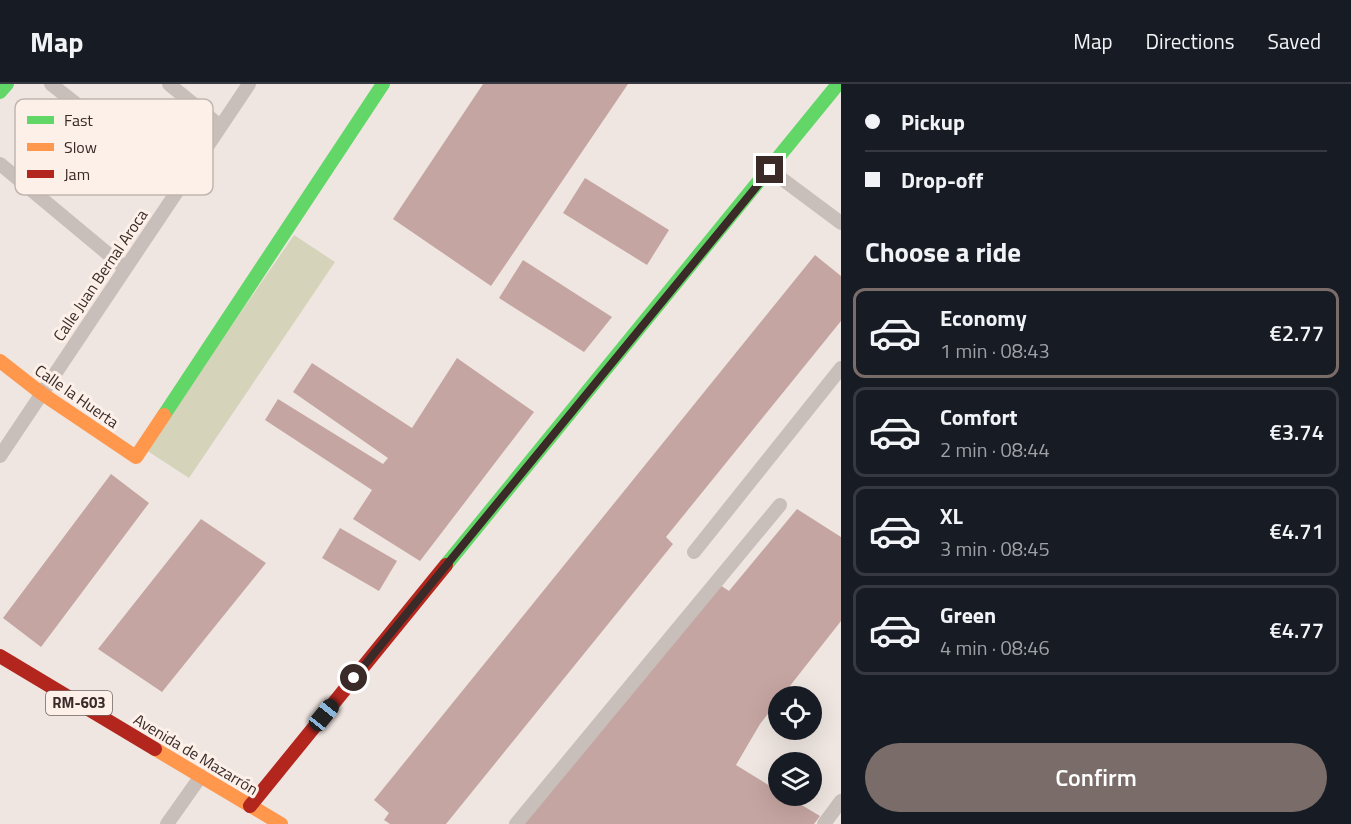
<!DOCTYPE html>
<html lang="en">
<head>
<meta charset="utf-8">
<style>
  :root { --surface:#171b24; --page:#242831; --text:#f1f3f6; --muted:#9ea1a6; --line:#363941; --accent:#796c69 }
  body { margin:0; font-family:"Titillium Web",sans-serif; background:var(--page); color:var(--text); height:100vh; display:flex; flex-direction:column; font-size:22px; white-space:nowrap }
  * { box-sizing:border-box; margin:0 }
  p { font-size:20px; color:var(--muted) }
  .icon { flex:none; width:33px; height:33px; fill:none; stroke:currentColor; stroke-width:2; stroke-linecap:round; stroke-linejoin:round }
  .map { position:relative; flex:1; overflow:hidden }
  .side { display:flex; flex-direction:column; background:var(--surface); width:510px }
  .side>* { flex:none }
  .top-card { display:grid; align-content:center; height:132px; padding:0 24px; background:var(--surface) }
  .fabs { position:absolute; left:768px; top:602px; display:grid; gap:12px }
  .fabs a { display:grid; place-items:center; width:54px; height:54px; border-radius:50%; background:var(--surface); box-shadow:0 6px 24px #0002; font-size:30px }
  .end { position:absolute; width:27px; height:27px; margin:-14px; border:8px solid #3a2a28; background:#fff; box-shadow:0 0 0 3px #fff }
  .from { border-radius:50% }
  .car { position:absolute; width:18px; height:36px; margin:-18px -9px; border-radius:8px; box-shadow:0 0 4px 2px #0007; background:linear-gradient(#222 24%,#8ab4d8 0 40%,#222 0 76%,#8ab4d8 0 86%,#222 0) }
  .top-card b { display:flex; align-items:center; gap:21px; height:57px; font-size:22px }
  .top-card b+b { border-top:2px solid var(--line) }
  .top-card i { width:15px; height:15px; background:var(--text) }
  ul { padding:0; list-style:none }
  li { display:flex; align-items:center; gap:18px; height:90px; margin:0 12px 9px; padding:0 12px; border:3px solid var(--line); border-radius:12px }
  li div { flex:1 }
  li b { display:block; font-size:22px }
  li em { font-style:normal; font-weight:600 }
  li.selected { border-color:var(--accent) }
  li>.icon { width:54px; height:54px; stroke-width:1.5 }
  h2 { padding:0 24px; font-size:27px; line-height:72px }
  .button { display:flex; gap:12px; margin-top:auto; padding:12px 24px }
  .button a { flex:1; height:69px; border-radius:36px; background:var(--accent); color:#fff; font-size:24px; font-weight:600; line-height:69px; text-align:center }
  header { display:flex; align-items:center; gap:36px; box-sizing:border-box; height:84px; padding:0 30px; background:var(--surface); border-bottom:2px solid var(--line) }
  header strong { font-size:28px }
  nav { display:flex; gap:33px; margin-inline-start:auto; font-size:21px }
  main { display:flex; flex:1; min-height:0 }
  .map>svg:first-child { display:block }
  .green { fill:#d5d4ba }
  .building { fill:#c5a5a1 }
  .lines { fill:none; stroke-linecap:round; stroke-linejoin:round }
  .street { stroke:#c8beba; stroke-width:14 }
  .fast { stroke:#63d668; stroke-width:14 }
  .slow { stroke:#ff974d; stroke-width:14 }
  .jam { stroke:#b3261e; stroke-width:14 }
  .route { stroke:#3a2a28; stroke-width:8 }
  .labels { text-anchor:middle; stroke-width:6; stroke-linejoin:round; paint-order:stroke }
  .shield { fill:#fcf0e9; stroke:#746562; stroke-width:1.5 }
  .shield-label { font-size:15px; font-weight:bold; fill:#3a2a28 }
  .street-label { font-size:16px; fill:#3a2a28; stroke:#fcf0e9 }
  .key { fill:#fcf0e9; stroke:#c2b5af; stroke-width:1.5 }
  .key-label { font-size:16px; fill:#3a2a28 }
</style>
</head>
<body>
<header>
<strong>Map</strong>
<nav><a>Map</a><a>Directions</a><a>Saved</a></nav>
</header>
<main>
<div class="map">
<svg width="841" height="740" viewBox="0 0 841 740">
  <rect width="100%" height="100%" fill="#efe6e1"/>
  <path class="green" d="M 294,151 L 335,178 L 189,394 L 146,366 Z"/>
  <path class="building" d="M 483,0 L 628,0 L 491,202 L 393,135 Z
    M 585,94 L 669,146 L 647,181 L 563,129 Z
    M 815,171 L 841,192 L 841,237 L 666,453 L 673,460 L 446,740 L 390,740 L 384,736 L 389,729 L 374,716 Z
    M 523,176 L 612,233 L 584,268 L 499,214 Z
    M 457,274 L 534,328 L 420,477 L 353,435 L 372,406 L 265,336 L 278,315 L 383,380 L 388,374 L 293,308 L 312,279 L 412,344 Z
    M 111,390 L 149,419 L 41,563 L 3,534 Z
    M 797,425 L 841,453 L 841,537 L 782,612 L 778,612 L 778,617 L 760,640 L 736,681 L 778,707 L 778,711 L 785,711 L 820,732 L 814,740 L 522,740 L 720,501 L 729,507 Z
    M 201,435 L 266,479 L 162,608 L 98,565 Z
    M 340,444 L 397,477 L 379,507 L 322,474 Z"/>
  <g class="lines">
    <path class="street" d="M 51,0 L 180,102
      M 169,0 L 220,42
      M 0,80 L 125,184
      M 770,86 L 841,139
      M 0,372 L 249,0
      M 694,468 L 841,284
      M 167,740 L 201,692
      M 516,740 L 780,421
      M 824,740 L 841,717"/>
    <path class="fast" d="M 0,8 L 7,0
      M 164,331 L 383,0
      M 446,481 L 838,0"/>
    <path class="slow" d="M 0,277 L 41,309 L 136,373 L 164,331
      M 155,665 L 281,740"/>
    <path class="jam" d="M 0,572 L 155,665
      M 250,722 L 446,481"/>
  </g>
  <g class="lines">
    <path class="route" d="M 354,594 L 770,86"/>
  </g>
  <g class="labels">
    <rect class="shield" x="46" y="607" width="66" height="24" rx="4.5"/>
    <g class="shield-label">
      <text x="79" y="624">RM-603</text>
    </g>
    <g class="street-label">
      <text transform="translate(100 191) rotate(-56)" y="6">Calle Juan Bernal Aroca</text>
      <text transform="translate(77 312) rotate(35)" y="6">Calle la Huerta</text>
      <text transform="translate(196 670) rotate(31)" y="6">Avenida de Mazarrón</text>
    </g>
  </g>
  <rect x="15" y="15" width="198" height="96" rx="9" class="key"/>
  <rect x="27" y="32" width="27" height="8" fill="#63d668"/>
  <rect x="27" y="59" width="27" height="8" fill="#ff974d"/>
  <rect x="27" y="86" width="27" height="8" fill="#b3261e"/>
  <g class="key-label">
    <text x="64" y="42">Fast</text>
    <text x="64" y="69">Slow</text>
    <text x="64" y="96">Jam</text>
  </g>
</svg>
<div class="fabs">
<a><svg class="icon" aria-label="locate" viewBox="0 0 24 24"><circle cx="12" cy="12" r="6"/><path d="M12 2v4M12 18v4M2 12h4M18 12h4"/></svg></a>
<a><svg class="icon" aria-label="layers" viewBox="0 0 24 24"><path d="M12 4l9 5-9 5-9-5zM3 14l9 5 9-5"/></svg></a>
</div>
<i class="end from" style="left:354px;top:594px"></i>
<i class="end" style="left:770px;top:86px"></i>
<i class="car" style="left:324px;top:631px;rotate:39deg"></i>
</div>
<section class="side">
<div class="top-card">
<b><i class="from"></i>Pickup</b>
<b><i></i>Drop-off</b>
</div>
<h2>Choose a ride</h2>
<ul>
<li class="selected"><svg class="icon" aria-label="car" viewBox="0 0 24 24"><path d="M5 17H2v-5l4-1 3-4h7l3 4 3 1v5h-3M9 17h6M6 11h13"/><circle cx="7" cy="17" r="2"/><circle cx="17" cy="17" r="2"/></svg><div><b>Economy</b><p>1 min · 08:43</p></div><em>€2.77</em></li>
<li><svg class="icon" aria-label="car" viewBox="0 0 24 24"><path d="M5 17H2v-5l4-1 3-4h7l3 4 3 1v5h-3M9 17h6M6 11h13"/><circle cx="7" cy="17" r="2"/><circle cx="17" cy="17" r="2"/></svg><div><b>Comfort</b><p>2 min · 08:44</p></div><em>€3.74</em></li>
<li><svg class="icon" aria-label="car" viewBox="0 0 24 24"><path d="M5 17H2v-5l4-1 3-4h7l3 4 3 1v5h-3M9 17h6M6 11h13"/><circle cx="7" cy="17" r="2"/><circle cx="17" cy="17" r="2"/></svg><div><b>XL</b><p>3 min · 08:45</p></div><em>€4.71</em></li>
<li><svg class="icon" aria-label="car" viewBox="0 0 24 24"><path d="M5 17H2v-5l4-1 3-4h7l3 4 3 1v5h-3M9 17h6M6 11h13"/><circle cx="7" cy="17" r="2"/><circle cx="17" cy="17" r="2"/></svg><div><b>Green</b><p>4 min · 08:46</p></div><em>€4.77</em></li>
</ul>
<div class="button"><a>Confirm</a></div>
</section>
</main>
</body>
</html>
